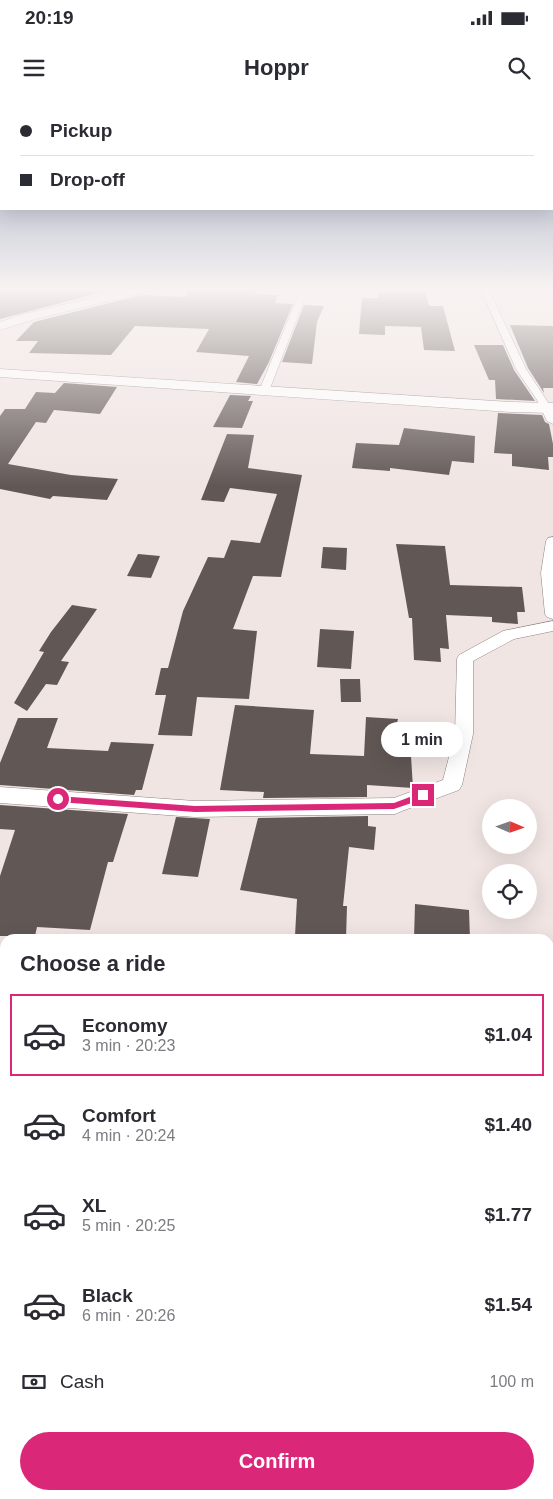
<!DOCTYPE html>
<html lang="en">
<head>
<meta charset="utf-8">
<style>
  :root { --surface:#fff; --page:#f7f7f7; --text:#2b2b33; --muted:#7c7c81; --line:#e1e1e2; --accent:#db2777 }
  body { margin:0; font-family:Helvetica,sans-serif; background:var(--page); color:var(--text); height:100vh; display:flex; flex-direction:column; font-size:19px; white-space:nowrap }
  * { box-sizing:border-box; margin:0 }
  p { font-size:16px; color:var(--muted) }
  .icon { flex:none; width:28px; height:28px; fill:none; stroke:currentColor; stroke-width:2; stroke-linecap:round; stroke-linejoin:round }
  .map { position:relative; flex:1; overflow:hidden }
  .panel { position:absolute; left:0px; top:834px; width:554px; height:566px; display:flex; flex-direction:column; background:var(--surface); border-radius:15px 15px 0 0; box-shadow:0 5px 20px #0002 }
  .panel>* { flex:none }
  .guide { position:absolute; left:0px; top:0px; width:554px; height:110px; box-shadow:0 5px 20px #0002; display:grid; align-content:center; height:110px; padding:0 20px; background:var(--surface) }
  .needle { width:32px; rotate:92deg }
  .controls { position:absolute; left:482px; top:699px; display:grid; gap:10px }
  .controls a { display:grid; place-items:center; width:55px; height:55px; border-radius:50%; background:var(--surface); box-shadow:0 5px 20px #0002; font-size:25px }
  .end { position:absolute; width:22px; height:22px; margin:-11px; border:6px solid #db2777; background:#fff; box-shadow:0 0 0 2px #fff }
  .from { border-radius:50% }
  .bubble { position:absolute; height:35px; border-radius:18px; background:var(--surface); box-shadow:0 5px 20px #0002; font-size:16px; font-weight:600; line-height:35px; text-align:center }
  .guide b { display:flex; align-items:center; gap:18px; height:48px; font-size:19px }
  .guide b+b { border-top:1px solid var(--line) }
  .guide i { width:12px; height:12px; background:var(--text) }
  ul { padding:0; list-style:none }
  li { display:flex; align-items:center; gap:15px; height:82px; margin:0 10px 8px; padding:0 10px; border:2px solid transparent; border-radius:0px }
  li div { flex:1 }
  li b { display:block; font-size:19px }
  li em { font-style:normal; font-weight:600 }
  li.on { border-color:var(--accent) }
  li>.icon { width:45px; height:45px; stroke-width:1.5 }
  h2 { padding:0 20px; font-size:22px; line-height:60px }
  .pay { display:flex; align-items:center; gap:12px; height:55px; padding:0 20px; font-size:19px }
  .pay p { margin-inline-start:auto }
  .primary-button { display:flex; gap:10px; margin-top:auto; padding:10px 20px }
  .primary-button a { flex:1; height:58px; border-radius:30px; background:var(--accent); color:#fff; font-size:20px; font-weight:600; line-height:58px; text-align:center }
  .status { display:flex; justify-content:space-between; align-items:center; height:35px; padding:0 25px; background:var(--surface); direction:ltr }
  .status svg { height:14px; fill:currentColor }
  header { display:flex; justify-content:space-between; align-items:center; height:65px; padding:0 20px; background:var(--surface); font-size:22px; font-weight:600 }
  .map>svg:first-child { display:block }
  .building { fill:#615856 }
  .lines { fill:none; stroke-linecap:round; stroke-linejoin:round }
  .street-casing { stroke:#8e8482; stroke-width:1 }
  .secondary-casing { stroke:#8e8482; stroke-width:1 }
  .highway-casing { stroke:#8e8482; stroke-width:1 }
  .street { fill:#fff; fill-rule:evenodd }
  .secondary { fill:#fff; fill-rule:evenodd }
  .highway { fill:#fff; fill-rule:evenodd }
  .route { fill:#db2777 }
</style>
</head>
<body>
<div class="status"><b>20:19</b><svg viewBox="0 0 49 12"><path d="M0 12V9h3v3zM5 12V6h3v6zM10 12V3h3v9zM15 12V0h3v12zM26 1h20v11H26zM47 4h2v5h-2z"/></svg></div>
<header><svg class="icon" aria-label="menu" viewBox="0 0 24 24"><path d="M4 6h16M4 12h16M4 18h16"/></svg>Hoppr<svg class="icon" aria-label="search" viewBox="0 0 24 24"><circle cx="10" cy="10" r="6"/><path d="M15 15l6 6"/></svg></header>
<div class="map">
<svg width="553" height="1399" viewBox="0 0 553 1399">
  <rect width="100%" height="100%" fill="#f0e5e3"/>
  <path class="building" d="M 0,190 L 110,190 L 0,219 Z
    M 219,190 L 256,190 L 254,194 L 278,195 L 275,203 L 293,204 L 269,262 L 257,284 L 236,282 L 249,256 L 196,252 L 209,229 L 135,226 L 111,255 L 29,253 L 38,241 L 16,241 L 34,222 L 141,195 L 186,197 L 188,191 Z
    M 377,192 L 425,192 L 429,206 L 443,206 L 455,251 L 424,250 L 421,227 L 385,226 L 385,235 L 359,234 L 362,198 L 378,198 Z
    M 304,205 L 324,206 L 317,222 L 312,264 L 282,262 Z
    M 510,225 L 553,226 L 553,288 L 543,288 L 544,293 L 528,268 Z
    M 474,245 L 503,245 L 514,270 L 535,301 L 496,299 L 495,280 L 489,280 Z
    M 64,283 L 117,287 L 100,314 L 54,310 L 46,323 L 36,322 L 8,364 L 71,375 L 118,379 L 107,400 L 53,396 L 50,399 L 0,389 L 0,316 L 5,309 L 25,309 L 36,292 L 55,293 Z
    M 230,295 L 251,296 L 248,301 L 253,301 L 242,328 L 213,327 Z
    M 498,313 L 542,315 L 545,322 L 549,324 L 553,344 L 553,357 L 548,357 L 549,370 L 512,366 L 512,354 L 494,353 Z
    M 404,328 L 475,336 L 474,363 L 452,361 L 449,375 L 390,368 L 390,371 L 352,368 L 356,343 L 399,345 Z
    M 227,334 L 254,335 L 248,368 L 302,375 L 281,477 L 253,476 L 233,529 L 257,531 L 249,599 L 197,597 L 192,636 L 158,635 L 166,595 L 155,595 L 161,568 L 168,568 L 183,511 L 208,457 L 224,458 L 231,440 L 260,443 L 277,394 L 230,388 L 224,402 L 201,400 Z
    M 396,444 L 445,446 L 450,485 L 522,487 L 525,512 L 517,512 L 518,524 L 492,522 L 492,517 L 446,515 L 449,549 L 440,548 L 441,562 L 414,560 L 412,518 L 409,518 Z
    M 323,447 L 347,448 L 346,470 L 321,468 Z
    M 138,454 L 160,456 L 151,478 L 127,476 Z
    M 72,505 L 97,509 L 61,561 L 69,562 L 57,585 L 46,584 L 27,611 L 14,603 L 44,552 L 39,551 L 51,532 Z
    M 320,529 L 354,531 L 351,569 L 317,567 Z
    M 340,579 L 360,579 L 361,602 L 341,602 Z
    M 235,605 L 314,610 L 310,654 L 364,656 L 366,617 L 398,619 L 397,623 L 409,624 L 413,688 L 367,685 L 367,697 L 263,698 L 264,692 L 220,690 Z
    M 18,618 L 58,618 L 47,648 L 108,651 L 111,642 L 154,644 L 142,690 L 136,690 L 134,695 L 0,685 L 0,663 Z
    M 0,705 L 128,714 L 113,762 L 108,762 L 90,830 L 37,827 L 35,836 L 0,836 L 0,776 L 15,730 L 0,729 Z
    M 368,716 L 368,726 L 376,727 L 374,750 L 349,747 L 343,806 L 347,806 L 346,839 L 295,836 L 297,799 L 240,790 L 258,718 Z
    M 176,717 L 210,719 L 198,777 L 162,774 Z
    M 415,804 L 469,810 L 470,839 L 414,839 Z"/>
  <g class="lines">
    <defs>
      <path id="street" d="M 308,190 L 269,291 L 268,293 L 260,293 L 259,291 L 300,191 Z
        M 481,190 L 489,190 L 526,269 L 553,310 L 553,324 L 547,321 L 537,300 L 516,269 Z
        M 553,437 L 553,519 L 547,517 L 545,514 L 541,473 L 546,441 L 548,438 Z
        M 553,521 L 553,531 L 514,539 L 473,561 L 473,634 L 462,685 L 459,690 L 402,711 L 395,714 L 195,717 L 0,703 L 0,687 L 195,701 L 394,698 L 443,680 L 455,634 L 457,559 L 459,555 L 503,531 Z"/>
      <path id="secondary" d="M 0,269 L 511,302 L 553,303 L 553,313 L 511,312 L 0,277 Z"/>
      <path id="highway" d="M 125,190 L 147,190 L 145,192 L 32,220 L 0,230 L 0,222 L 24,214 Z"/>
    </defs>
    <use href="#street" class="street-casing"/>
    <use href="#secondary" class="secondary-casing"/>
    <use href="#highway" class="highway-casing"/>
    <use href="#street" class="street"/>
    <use href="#secondary" class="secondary"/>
    <use href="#highway" class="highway"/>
  </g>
  <linearGradient id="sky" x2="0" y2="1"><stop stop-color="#919fbb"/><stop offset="0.49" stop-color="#f8f3f2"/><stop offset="1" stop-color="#f8f3f2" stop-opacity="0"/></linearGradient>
  <rect width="553" height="386" fill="url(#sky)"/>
  <path class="route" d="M 423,692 L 427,695 L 426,698 L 394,709 L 195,712 L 58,702 L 54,699 L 58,696 L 195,706 L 394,703 Z"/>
</svg>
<div class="controls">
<a><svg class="needle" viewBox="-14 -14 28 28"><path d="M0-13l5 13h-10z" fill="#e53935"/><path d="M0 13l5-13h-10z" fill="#7c7c81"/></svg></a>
<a><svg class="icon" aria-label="locate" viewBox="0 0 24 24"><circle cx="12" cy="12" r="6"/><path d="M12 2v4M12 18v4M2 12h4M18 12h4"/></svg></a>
</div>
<i class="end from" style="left:58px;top:699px"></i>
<i class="end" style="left:423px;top:695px"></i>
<div class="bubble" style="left:381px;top:622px;width:82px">1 min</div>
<div class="guide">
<b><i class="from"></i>Pickup</b>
<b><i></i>Drop-off</b>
</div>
<section class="panel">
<h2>Choose a ride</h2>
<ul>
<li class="on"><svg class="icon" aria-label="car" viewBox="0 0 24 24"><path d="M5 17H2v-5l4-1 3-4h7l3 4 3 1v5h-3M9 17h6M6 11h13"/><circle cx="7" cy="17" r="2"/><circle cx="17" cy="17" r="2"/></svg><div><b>Economy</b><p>3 min · 20:23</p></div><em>$1.04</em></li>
<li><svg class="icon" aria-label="car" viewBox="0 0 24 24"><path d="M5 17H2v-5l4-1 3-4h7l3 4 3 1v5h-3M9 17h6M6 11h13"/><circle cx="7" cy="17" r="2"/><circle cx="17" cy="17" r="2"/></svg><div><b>Comfort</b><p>4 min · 20:24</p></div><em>$1.40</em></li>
<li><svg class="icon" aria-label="car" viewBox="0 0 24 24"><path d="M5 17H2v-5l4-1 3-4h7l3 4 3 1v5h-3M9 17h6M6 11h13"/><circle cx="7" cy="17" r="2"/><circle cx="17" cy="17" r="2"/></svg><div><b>XL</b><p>5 min · 20:25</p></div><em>$1.77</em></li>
<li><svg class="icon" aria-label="car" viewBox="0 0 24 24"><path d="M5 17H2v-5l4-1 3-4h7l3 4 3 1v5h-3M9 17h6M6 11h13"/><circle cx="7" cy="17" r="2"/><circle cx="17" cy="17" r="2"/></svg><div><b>Black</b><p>6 min · 20:26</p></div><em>$1.54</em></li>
</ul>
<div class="pay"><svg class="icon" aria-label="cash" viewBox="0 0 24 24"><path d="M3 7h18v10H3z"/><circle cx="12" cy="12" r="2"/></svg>Cash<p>100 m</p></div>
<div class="primary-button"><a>Confirm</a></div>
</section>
</div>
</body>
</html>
